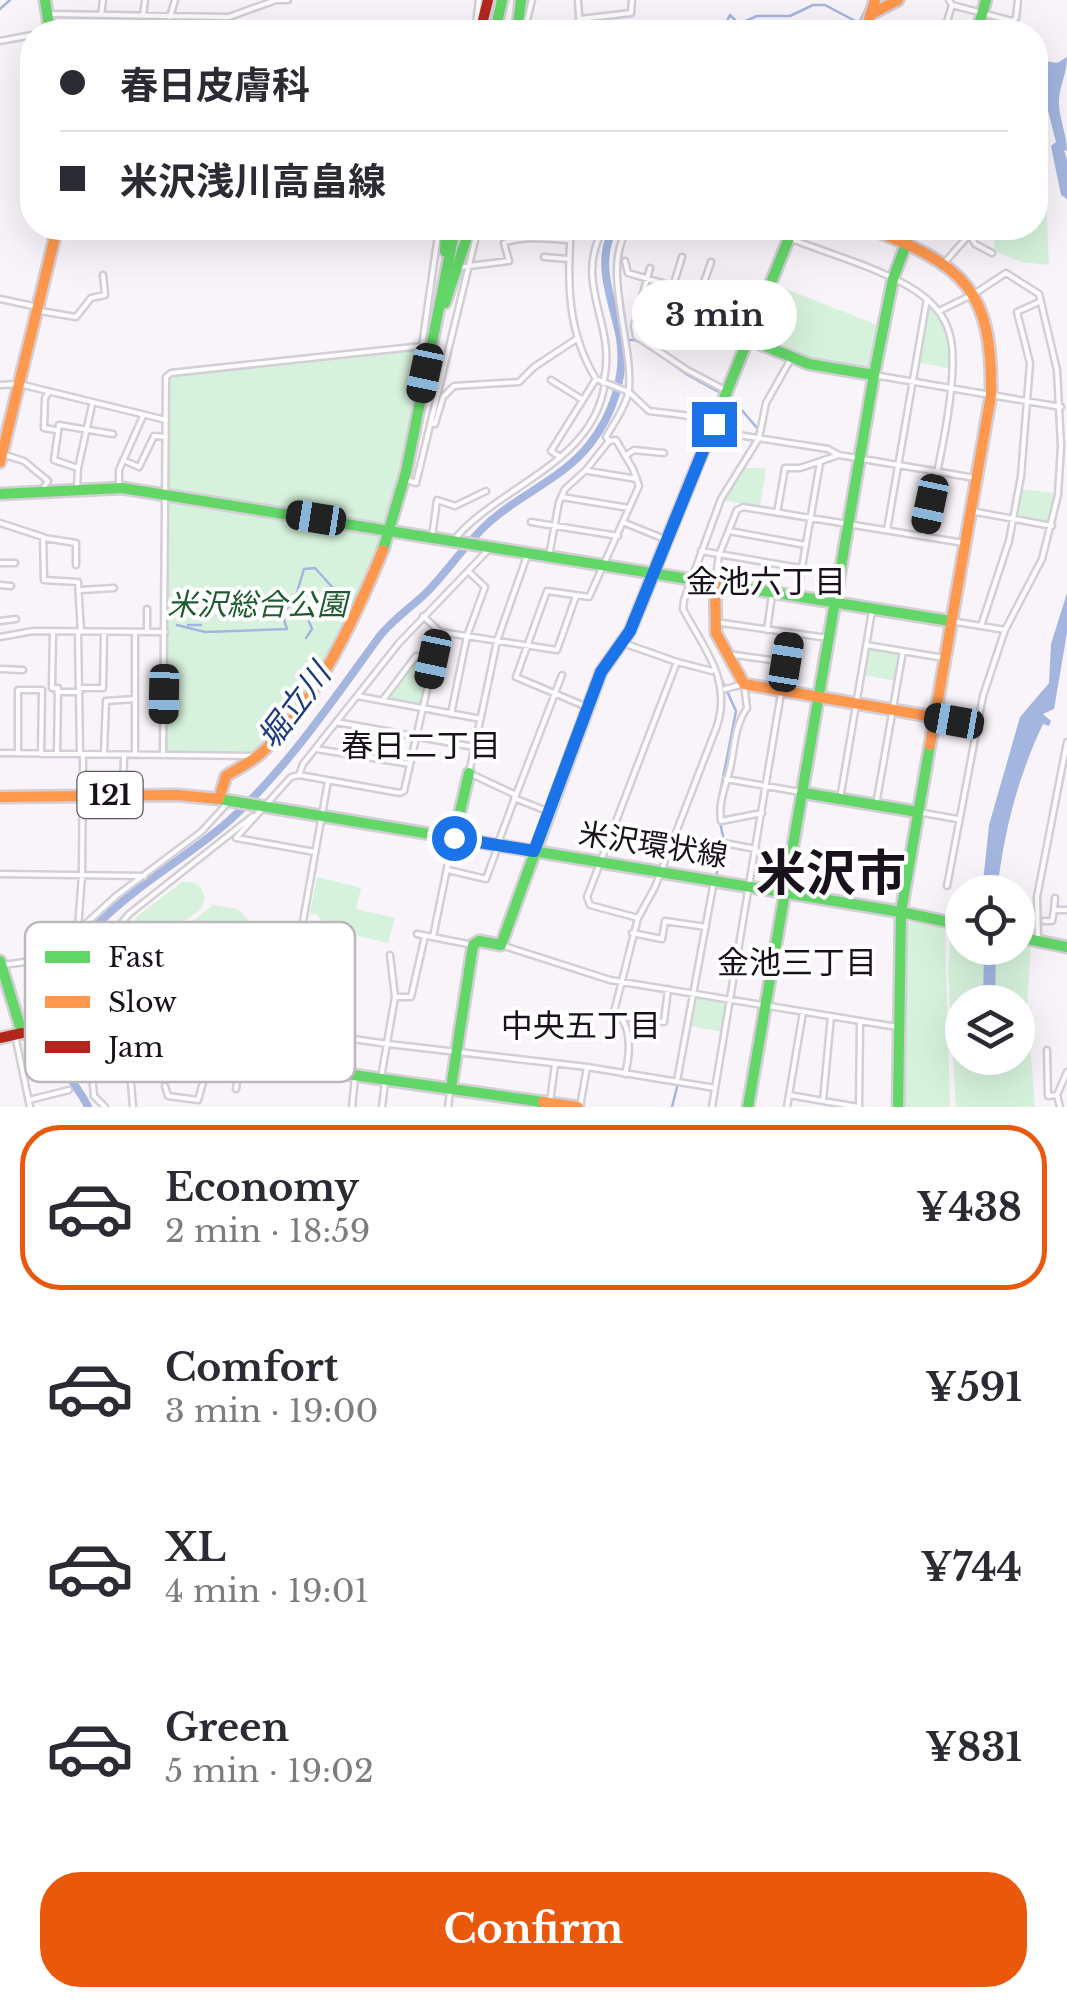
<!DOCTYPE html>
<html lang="en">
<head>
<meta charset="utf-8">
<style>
  :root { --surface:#fff; --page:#f7f7f7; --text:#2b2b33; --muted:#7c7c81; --line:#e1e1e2; --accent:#ea580c }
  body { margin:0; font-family:"Libre Baskerville","Noto Sans JP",serif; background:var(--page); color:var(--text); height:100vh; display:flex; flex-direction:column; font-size:38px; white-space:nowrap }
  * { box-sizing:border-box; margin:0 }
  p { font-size:32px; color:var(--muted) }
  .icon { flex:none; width:55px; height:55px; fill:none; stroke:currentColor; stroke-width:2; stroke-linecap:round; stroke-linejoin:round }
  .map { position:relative; height:1107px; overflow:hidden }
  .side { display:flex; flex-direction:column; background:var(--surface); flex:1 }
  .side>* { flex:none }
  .hud { position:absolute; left:20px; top:20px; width:1028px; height:220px; border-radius:40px; box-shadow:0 10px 40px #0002; display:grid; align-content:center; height:220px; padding:0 40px; background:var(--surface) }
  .controls { position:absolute; left:945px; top:875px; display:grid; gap:20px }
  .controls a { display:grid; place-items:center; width:90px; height:90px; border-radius:50%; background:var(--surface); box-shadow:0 10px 40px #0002; font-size:50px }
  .end { position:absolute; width:45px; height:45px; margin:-22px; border:12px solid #1a73e8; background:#fff; box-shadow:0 0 0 5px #fff }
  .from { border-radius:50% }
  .bubble { position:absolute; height:70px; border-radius:35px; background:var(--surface); box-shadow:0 10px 40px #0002; font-size:32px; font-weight:800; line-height:70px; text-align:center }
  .car { position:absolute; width:30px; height:60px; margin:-30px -15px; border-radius:12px; box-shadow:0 0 8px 2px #0007; background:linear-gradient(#222 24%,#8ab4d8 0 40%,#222 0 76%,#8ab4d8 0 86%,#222 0) }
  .hud b { display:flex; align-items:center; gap:35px; height:95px; font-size:38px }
  .hud b+b { border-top:2px solid var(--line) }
  .hud i { width:25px; height:25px; background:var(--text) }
  ul { padding:18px 0 0; list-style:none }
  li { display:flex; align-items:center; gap:30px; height:165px; margin:0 20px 15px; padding:0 20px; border:5px solid transparent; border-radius:40px }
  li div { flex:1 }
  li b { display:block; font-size:38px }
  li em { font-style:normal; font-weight:800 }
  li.current { border-color:var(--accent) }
  li>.icon { width:90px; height:90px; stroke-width:1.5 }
  .cta { display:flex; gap:20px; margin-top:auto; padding:20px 40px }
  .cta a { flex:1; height:115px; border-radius:40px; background:var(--accent); color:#fff; font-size:40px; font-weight:800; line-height:115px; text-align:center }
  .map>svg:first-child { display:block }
  .green { fill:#d7f2dc; fill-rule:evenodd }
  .water { fill:#a4b6e0 }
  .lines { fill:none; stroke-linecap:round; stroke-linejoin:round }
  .stream { stroke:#a4b6e0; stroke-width:2.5 }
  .river { stroke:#a4b6e0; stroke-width:8 }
  .street-casing { stroke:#d4ced6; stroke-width:9 }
  .fast-casing { stroke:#d4ced6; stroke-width:15 }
  .slow-casing { stroke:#d4ced6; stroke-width:15 }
  .jam-casing { stroke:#d4ced6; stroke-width:15 }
  .street { stroke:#fefdfe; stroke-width:4 }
  .fast { stroke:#63d668; stroke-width:10 }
  .slow { stroke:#ff974d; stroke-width:10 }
  .jam { stroke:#b3261e; stroke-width:10 }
  .route { stroke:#1a73e8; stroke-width:12 }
  .labels { text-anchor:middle; stroke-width:8; stroke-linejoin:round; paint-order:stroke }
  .shield { fill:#fff; stroke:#5e5960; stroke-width:2.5 }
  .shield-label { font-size:28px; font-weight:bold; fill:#19121c }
  .park-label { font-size:30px; font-style:italic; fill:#1e5c2f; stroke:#fff }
  .street-label { font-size:30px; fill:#19121c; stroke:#fff }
  .neighbourhood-label { font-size:32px; fill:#19121c; stroke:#fff }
  .water-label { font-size:32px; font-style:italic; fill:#1d3a7f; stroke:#fff }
  .town-label { font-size:50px; font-weight:bold; fill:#19121c; stroke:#fff }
  .key { fill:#fff; stroke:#bab8bb; stroke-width:2.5 }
  .key-label { font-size:28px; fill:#19121c }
</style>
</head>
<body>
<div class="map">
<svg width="1067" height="1107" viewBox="0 0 1067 1107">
  <rect width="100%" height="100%" fill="#f9f4fa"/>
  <path class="green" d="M 1035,167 L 1045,177 L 1049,265 L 1022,262 L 994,251 L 995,228 L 1035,228 Z
    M 776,285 L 880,326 L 873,368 L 869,371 L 813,359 L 756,335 Z
    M 932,306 C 948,325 951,345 951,369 L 918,362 L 926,308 Z
    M 426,349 L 388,520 L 379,524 L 169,492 L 168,378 L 172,375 Z
    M 742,468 L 766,468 L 760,507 L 723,500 Z
    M 1021,489 L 1054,493 L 1049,523 L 1016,516 Z
    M 168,499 L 377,533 L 381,540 L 330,657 L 252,753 L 166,753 Z
    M 867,647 L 902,653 L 897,681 L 862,675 Z
    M 416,657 L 431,663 L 420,705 L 386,699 Z
    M 317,877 L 361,888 L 356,909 L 395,918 L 388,943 L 329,929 L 317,915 L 310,913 Z
    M 182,882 C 194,881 203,885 205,899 L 200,910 L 156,942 L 140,938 L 135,931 L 135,918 Z
    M 213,905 L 238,909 L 251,923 L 245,981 L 183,970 L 173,952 L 176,934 Z
    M 912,922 L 945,929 L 950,1107 L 901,1107 L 902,926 Z
    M 951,929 L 962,931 L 962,948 L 1018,948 L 1018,943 L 1031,946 L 1027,1006 L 1035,1107 L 956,1107 L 948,972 ZM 962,1002 L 1018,1002 L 1018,1058 L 962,1058 Z
    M 695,995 L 729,1002 L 723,1032 L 689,1026 Z"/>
  <path class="water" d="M 1067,57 C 1067,73 1060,85 1059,99 C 1058,117 1067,134 1067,151 L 1064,150 L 1067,160 L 1067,199 L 1061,195 L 1051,146 L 1056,142 L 1047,107 L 1045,72 L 1035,68 L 1035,59 L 1057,63 Z
    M 1067,593 L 1067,633 L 1054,709 L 1043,714 L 1051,721 L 1049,726 L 1043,724 C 1017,779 1004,832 997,892 L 982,892 L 989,825 L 1020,717 L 1049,683 L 1051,644 Z
    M 984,948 L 996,948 L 995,1002 L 983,1002 Z"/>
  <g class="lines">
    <path class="stream" d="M 0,9 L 10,0
      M 708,32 L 725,25 L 730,15 L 739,24 L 757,16 L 790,16 L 813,5 L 825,5 L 859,23 L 870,0
      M 620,340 L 634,340 L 646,344
      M 661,354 L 686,374 L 733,400 L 758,429 L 754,441 L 718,499 L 690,576
      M 687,583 C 677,608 687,622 701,644
      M 177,625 L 205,632 L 287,629 L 282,614 L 295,599 L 304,569 L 315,568 L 334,589 L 336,597 L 329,606 L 312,614 L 309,621 L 312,629 L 306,638
      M 188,625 L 201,625
      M 713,895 L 723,836 L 717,809 L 736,711 L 716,667
      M 672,1107 L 680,1075"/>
    <path class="river" d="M 88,1107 C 83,1095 74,1086 69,1075 C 58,1052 54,1017 58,993 C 72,916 178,868 231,819 C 288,767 333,700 379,637 C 392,620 413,606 428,591 C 447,571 463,548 483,528 C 515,496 562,480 590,444 C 613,414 626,376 620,338 C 614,304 593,260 615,228"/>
    <defs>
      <path id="street" d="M 578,0 L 580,32
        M 949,0 L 952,5 L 1012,21 L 1016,18 L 1018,0
        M 51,14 L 229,17 L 276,0 L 288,0
        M 101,15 L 103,0
        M 143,15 L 145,0
        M 170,17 L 175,0
        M 580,19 L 631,13 L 632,0
        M 475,32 L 479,0
        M 524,32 L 532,0
        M 944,32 L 952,5
        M 0,41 L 32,35
        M 571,228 C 567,281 567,332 596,379 L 629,392 L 649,411 L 683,415 L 712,423
        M 967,228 L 975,244 L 992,253
        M 789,238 C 826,253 884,269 916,291 C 931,301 944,315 949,332 C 963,373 933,490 923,536
        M 544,257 L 568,259
        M 625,261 L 628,273 L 700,294 L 711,262
        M 945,262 L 969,235
        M 461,267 L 509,261 L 504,243 C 524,235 548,239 570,240
        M 650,268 L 634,326 L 636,336 L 687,370 L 727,391
        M 0,299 L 38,307
        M 40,311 L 76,317 L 91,298 L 105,295 L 103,275
        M 939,311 L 974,294 L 1006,273 L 1039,294 L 1057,370 L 1061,446 L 1058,495 L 1042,559 L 1005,630 L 983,696 L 947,886
        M 655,346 L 682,257
        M 874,375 L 1061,407
        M 551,380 L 583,400
        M 603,383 C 619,325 571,285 604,228
        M 0,385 L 19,384 L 166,420
        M 49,392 L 45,398 L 44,428 L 56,430
        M 430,423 L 435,424 L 443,397 L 454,386 L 519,382 L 534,367 L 578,338
        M 713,426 L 744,436 L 828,449 L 839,455 L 975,478
        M 609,441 L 606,437 C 614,423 628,403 629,388 C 633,342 600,264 629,228
        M 2,454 L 24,461 L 48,481 L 42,490
        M 625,456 L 634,450 L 664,453
        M 560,457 L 551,451 L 596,379
        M 123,460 L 139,467 L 154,436 L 166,437
        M 78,468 L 54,460 L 59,425 L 113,434
        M 588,471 L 637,479
        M 404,479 L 416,483 L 478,228
        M 119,486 L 119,470 L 143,416
        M 77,488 L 78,468 L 92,405
        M 562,497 L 629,508
        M 971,511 L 1052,526
        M 777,513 L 785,468 L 800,468 L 839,455
        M 531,522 L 618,536
        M 0,523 L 43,537 L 44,580 L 78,582 L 81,632
        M 625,523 L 667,540
        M 887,530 L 927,299
        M 729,531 L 806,545
        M 432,537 L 437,500 L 455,506 L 486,491
        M 44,538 L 76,543 L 76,565
        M 453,541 C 498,486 590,465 604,388
        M 701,551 L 800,568
        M 549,556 L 559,502 L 565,489 L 586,470 L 609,441 L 616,440 L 633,469 L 639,486 L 589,597 L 547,591 L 516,677 L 587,707
        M 0,563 L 15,563
        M 715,583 L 719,555 L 737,510 L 743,507 L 964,543
        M 0,585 L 11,586
        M 80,590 L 114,588
        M 797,596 L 820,463
        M 147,609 L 147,632
        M 423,616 L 440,632 L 557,650 L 576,596
        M 0,621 L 16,619
        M 951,621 L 1005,630
        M 715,622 L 828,638
        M 981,626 L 1009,541 L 1021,476 L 1030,363 L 1017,312 L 1039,302
        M 767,630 L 772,595
        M 53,631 L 52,688 L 58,688 L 57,754
        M 78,632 L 80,754
        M 0,637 L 33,631 L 165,632
        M 623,643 L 677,662 L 712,671
        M 866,645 L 944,658
        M 727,654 L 786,662
        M 0,669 L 23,670
        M 79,688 L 103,688 L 104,632
        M 725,689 L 744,684 L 747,708 C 735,726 735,743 731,764 C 727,785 718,799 721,821 L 762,813
        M 57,692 L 80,692
        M 357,696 L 481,719
        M 382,701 L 416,656 L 433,659
        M 451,714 L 467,636 L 485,587 L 469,572
        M 934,717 L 973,724
        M 336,722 L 474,747
        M 316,749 L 410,764
        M 104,752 L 106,701 L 135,699
        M 135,752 L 135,632
        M 0,753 L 253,756
        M 18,753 L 18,690 L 42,690 L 41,754
        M 163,755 L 166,377 L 171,373 L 422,346 L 439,228
        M 299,775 L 400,793 L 404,791 L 440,632
        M 726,779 L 800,792
        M 123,795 L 124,755
        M 516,795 L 562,675
        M 514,798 L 547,811
        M 840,799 L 872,611
        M 876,805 L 903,651
        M 918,812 L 957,819
        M 253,816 L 129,914 L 87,964 L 73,999 L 388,1044 L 587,1067 L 715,1088
        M 236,838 L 291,777 L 299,775 L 303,764 L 399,643 L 491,547
        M 236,838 L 315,852
        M 724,843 L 756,849
        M 497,846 L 516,795 L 469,773 L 497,641 L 528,553
        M 448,870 L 486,879 L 498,846
        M 0,874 L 144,876
        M 1055,898 L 1054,910 L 1067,910
        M 638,918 L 590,905 L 587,897 L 677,662
        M 1044,921 L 1052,921 L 1054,910
        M 78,929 L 82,875 L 83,754
        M 632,933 L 662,939 L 665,921 L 706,927
        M 417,934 L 473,945
        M 433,937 L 453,839
        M 72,938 L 95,955
        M 1038,938 L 1037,897 L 1067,742
        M 501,945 L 610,980 L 897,1027
        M 3,965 L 61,957 L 78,931 L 116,896 L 201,832 L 225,806 L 226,800
        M 395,997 L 411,997 L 425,936
        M 45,1008 L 46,1033
        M 623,1017 L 664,1022 L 668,989
        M 284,1028 L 328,781
        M 15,1035 L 30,1107
        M 93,1039 L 98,1005
        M 128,1047 L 133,1107
        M 198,1049 L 200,1034
        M 1047,1050 L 1048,1096 L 1057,1095
        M 625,1074 C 630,1055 633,1023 614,1012 L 638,918 L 655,887 L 717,726 C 732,679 704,649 683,609 L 684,600 L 721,499 L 759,438 L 766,403 L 792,357
        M 79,1075 L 92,1075 L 94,1096 L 105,1107
        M 381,1078 L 395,997 L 390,955
        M 677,1081 L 714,881
        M 165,1086 L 168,1096 L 198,1100 L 210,1058
        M 236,1089 L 246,1025
        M 789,1095 L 858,1107
        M 29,1100 L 69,1090
        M 823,1101 L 831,1016
        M 550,1102 L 555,1064
        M 352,1107 L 355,1077
        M 382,1107 L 385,1082
        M 448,1107 L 450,1092
        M 580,1107 L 587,1067
        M 712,1107 L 791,633
        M 787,1107 L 803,1012
        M 859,1107 L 860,1022
        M 1060,1107 L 1057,1095 L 1067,1072"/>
      <path id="fast" d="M 45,0 L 50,32
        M 495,32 L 502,0
        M 517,32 L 521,0
        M 977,32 L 986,0
        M 445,251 L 446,228
        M 445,303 L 470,228
        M 748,339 L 809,364 L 874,375
        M 0,494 L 122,488 L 950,621
        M 383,550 L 406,472 L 455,228
        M 804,793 L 918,812
        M 219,799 L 901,912 L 930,745
        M 454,838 L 469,773
        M 1018,937 L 1067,947
        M 0,961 L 22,1033 L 128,1043 L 543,1102 L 542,1107
        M 451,1088 L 473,945 L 479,941 L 501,945 L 601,672 L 630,631 L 793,228
        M 748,1107 L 874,375 L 893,279 L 912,228
        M 898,1107 L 901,912 L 962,925"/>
      <path id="slow" d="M 873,13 L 898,0
        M 865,32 L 875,0
        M 868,228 C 963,265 993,288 991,395 L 930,745
        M 0,462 L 57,228
        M 715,583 L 716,633 L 744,684 L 934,717
        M 0,797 L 177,795 L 219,799 L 226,776 C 237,769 249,763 259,755 C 315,706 355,618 383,550
        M 543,1102 L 578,1107"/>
      <path id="jam" d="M 480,32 L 488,0
        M 0,1038 L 22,1033"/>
    </defs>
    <use href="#street" class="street-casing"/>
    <use href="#fast" class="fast-casing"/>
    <use href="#slow" class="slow-casing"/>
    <use href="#jam" class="jam-casing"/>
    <use href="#street" class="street"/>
    <use href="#fast" class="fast"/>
    <use href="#slow" class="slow"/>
    <use href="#jam" class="jam"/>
  </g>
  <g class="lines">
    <path class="route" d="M 454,838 L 534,851 L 601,672 L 630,631 L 714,424"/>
  </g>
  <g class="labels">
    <rect class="shield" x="77.5" y="772" width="65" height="46" rx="8"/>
    <g class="shield-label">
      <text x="110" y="805">121</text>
    </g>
    <g class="park-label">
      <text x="257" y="615">米沢総合公園</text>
    </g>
    <g class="street-label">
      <text transform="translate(653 845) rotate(9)" y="10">米沢環状線</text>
    </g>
    <g class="neighbourhood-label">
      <text x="766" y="593">金池六丁目</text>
      <text x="421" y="757">春日二丁目</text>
      <text x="797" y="974">金池三丁目</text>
      <text x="581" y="1037">中央五丁目</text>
    </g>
    <g class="water-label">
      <text transform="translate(294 706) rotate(-53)" y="11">堀立川</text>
    </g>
    <g class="town-label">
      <text x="831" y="891">米沢市</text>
    </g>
  </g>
  <rect x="25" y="922" width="330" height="160" rx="15" class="key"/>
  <rect x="45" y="951" width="45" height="12" fill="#63d668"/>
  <rect x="45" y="996" width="45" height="12" fill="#ff974d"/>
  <rect x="45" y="1041" width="45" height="12" fill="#b3261e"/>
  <g class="key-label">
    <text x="108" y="967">Fast</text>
    <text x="108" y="1012">Slow</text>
    <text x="108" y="1057">Jam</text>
  </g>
</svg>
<div class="controls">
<a><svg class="icon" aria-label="locate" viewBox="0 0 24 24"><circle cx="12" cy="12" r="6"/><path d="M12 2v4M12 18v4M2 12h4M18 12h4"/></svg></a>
<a><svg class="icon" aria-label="layers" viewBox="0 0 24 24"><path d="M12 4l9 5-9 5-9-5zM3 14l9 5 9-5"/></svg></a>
</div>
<i class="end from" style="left:454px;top:838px"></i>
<i class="end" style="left:714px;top:424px"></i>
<div class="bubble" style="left:632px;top:280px;width:165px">3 min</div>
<i class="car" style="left:425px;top:373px;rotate:192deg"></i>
<i class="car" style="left:930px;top:504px;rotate:192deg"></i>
<i class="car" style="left:316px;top:518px;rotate:279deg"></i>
<i class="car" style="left:433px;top:659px;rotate:192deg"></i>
<i class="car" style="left:786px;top:662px;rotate:9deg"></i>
<i class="car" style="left:164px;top:694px;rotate:181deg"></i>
<i class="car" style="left:954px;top:721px;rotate:280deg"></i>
<div class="hud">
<b><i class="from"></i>春日皮膚科</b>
<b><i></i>米沢浅川高畠線</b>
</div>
</div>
<section class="side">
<ul>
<li class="current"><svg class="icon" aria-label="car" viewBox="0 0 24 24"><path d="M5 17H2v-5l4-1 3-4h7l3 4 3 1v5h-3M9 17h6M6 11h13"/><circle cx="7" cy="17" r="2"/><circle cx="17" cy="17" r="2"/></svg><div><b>Economy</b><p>2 min · 18:59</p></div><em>¥438</em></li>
<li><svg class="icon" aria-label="car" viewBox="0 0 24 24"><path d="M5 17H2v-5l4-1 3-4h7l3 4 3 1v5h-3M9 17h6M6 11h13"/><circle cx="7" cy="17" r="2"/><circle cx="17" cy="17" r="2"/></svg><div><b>Comfort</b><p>3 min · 19:00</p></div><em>¥591</em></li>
<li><svg class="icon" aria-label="car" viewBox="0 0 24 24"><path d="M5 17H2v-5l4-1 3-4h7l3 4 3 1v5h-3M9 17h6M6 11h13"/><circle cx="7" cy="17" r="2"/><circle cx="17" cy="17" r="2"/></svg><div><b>XL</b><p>4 min · 19:01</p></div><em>¥744</em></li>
<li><svg class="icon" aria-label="car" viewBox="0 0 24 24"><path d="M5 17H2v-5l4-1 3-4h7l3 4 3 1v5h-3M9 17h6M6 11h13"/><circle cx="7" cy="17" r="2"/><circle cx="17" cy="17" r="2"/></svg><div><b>Green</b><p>5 min · 19:02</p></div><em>¥831</em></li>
</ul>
<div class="cta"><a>Confirm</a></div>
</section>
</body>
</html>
